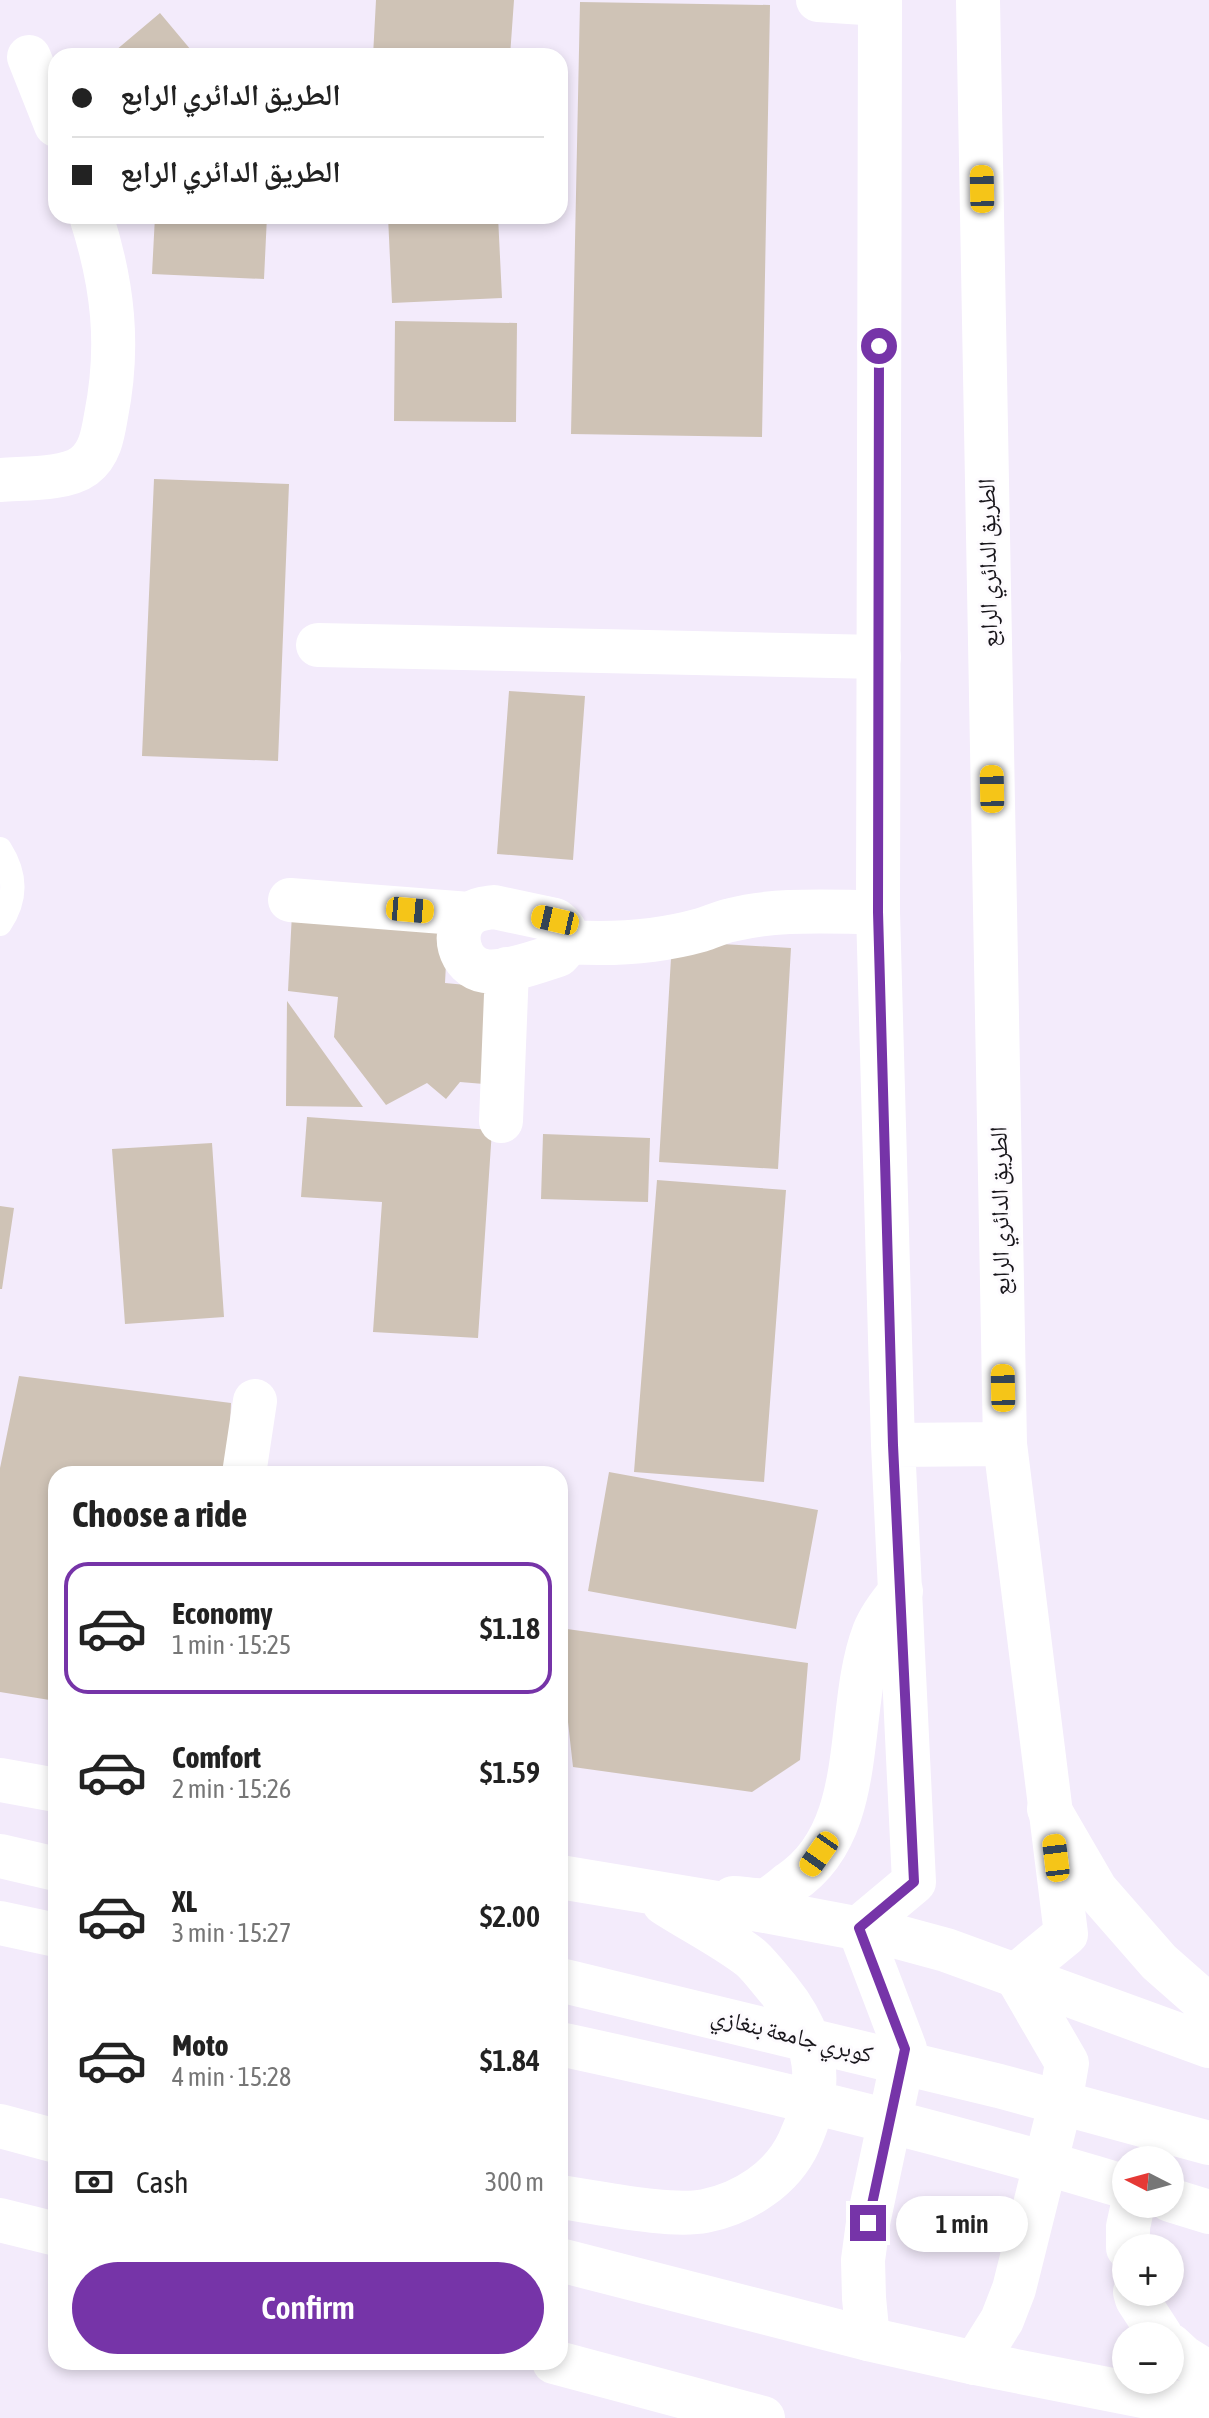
<!DOCTYPE html>
<html lang="en">
<head>
<meta charset="utf-8">
<style>
  :root { --surface:#fff; --page:#f2f2f2; --text:#222; --muted:#767676; --line:#e0e0e0; --accent:#7634a8 }
  body { margin:0; font-family:"Asap Condensed","Noto Naskh Arabic",sans-serif; background:var(--page); color:var(--text); height:100vh; display:flex; flex-direction:column; font-size:30px; white-space:nowrap }
  * { box-sizing:border-box; margin:0 }
  p { font-size:26px; color:var(--muted) }
  .icon { flex:none; width:44px; height:44px; fill:none; stroke:currentColor; stroke-width:2; stroke-linecap:round; stroke-linejoin:round }
  .map { position:relative; flex:1; overflow:hidden }
  .panel { position:absolute; left:48px; top:1466px; width:520px; height:904px; display:flex; flex-direction:column; background:var(--surface); border-radius:24px; box-shadow:0 4px 12px #0003 }
  .panel>* { flex:none }
  .top-card { position:absolute; left:48px; top:48px; width:520px; height:176px; border-radius:24px; box-shadow:0 4px 12px #0003; display:grid; align-content:center; height:176px; padding:0 24px; background:var(--surface) }
  .needle { width:52px; rotate:276deg }
  .tools { position:absolute; left:1112px; top:2146px; display:grid; gap:16px }
  .tools a { display:grid; place-items:center; width:72px; height:72px; border-radius:50%; background:var(--surface); box-shadow:0 4px 12px #0003; font-size:40px }
  .end { position:absolute; width:36px; height:36px; margin:-18px; border:10px solid #7634a8; background:#fff; box-shadow:0 0 0 4px #fff }
  .from { border-radius:50% }
  .bubble { position:absolute; height:56px; border-radius:28px; background:var(--surface); box-shadow:0 4px 12px #0003; font-size:26px; font-weight:600; line-height:56px; text-align:center }
  .car { position:absolute; width:24px; height:48px; margin:-24px -12px; border-radius:10px; box-shadow:0 0 6px 2px #0007; background:linear-gradient(#f5c518 24%,#345 0 40%,#f5c518 0 76%,#345 0 86%,#f5c518 0) }
  .top-card b { display:flex; align-items:center; gap:28px; height:76px; font-size:30px }
  .top-card b+b { border-top:2px solid var(--line) }
  .top-card i { width:20px; height:20px; background:var(--text) }
  ul { padding:0; list-style:none }
  li { display:flex; align-items:center; gap:24px; height:132px; margin:0 16px 12px; padding:0 8px; border:4px solid transparent; border-radius:24px }
  li div { flex:1 }
  li b { display:block; font-size:30px }
  li em { font-style:normal; font-weight:600 }
  li.current { border-color:var(--accent) }
  li>.icon { width:72px; height:72px; stroke-width:1.5 }
  h2 { padding:0 24px; font-size:36px; line-height:96px }
  .pay { display:flex; align-items:center; gap:20px; height:88px; padding:0 24px; font-size:30px }
  .pay p { margin-inline-start:auto }
  .button { display:flex; gap:16px; margin-top:auto; padding:16px 24px }
  .button a { flex:1; height:92px; border-radius:48px; background:var(--accent); color:#fff; font-size:32px; font-weight:600; line-height:92px; text-align:center }
  .map>svg:first-child { display:block }
  .building { fill:#cfc3b6 }
  .lines { fill:none; stroke-linecap:round; stroke-linejoin:round }
  .lane { stroke:#fff; stroke-width:24 }
  .street { stroke:#fff; stroke-width:44 }
  .secondary { stroke:#fff; stroke-width:44 }
  .primary { stroke:#fff; stroke-width:44 }
  .highway { stroke:#fff; stroke-width:44 }
  .route { stroke:#7634a8; stroke-width:10 }
  .labels { text-anchor:middle; stroke-width:6; stroke-linejoin:round; paint-order:stroke }
  .street-label { font-size:24px; fill:#18161b; stroke:#fdfbfe }
</style>
</head>
<body>
<div class="map">
<svg width="1209" height="2418" viewBox="0 0 1209 2418">
  <rect width="100%" height="100%" fill="#f3ebfb"/>
  <path class="building" d="M 376,0 L 514,0 L 510,56 L 373,56 Z
    M 580,2 L 770,5 L 762,437 L 571,434 Z
    M 160,13 L 196,56 L 109,56 Z
    M 155,216 L 267,216 L 264,279 L 152,274 Z
    M 388,216 L 498,216 L 502,298 L 392,303 Z
    M 395,321 L 517,323 L 516,422 L 394,421 Z
    M 154,479 L 289,484 L 278,761 L 142,756 Z
    M 509,691 L 585,696 L 573,860 L 497,854 Z
    M 292,913 L 448,923 L 445,983 L 498,988 L 496,1085 L 460,1082 L 446,1099 L 427,1083 L 386,1105 L 334,1037 L 338,997 L 288,991 Z
    M 672,941 L 791,948 L 778,1169 L 659,1162 Z
    M 287,1001 L 363,1107 L 286,1106 Z
    M 307,1117 L 492,1130 L 478,1338 L 373,1332 L 382,1202 L 301,1197 Z
    M 543,1134 L 650,1138 L 648,1202 L 541,1199 Z
    M 212,1143 L 224,1317 L 125,1324 L 112,1149 Z
    M 657,1180 L 786,1190 L 764,1482 L 634,1472 Z
    M 0,1206 L 14,1208 L 2,1289 L 0,1289 Z
    M 19,1376 L 231,1403 L 228,1474 L 56,1474 L 56,1701 L 0,1692 L 0,1468 Z
    M 609,1472 L 818,1510 L 796,1629 L 588,1591 Z
    M 560,1628 L 808,1663 L 800,1760 L 752,1792 L 573,1767 L 560,1650 Z"/>
  <g class="lines">
    <path class="lane" d="M 0,849 C 16,874 17,899 0,924"/>
    <path class="street" d="M 818,0 L 880,4
      M 29,57 L 56,125
      M 0,480 C 24,478 65,480 84,466 C 100,454 103,434 106,416 C 120,346 113,284 91,216
      M 318,645 L 879,657
      M 290,900 L 469,914
      M 494,907 L 555,920 C 569,930 571,943 558,955 C 539,961 505,974 485,971 C 459,967 449,931 470,914 C 477,909 485,908 494,907 Z
      M 568,942 C 613,945 658,942 701,930 C 711,927 721,922 731,920 C 778,908 829,912 878,912
      M 501,1121 L 507,969
      M 244,1474 L 255,1401"/>
    <path class="secondary" d="M 0,2220 L 56,2234
      M 554,2362 L 763,2418"/>
    <path class="primary" d="M 893,1445 L 1005,1444
      M 868,2339 L 864,2298 L 863,2260 L 868,2223 L 905,2049 L 859,1928 L 914,1882 L 893,1445 L 878,912 L 880,0
      M 975,2363 L 1002,2320 L 1014,2289 L 1059,2109 L 1067,2063 L 1016,1975 L 1066,1934 L 1005,1444 L 978,0"/>
    <path class="highway" d="M 0,1780 L 56,1790
      M 1049,1809 L 1096,1890 L 1159,1962 L 1209,2006
      M 0,1856 L 56,1869
      M 560,1877 L 765,1911 L 887,1934 L 946,1950 L 1209,2046
      M 733,1898 C 743,1898 755,1901 764,1900 C 773,1898 783,1888 790,1883 C 870,1830 844,1711 874,1632 C 880,1617 890,1604 901,1591
      M 0,1923 L 56,1935
      M 560,1980 L 999,2086 L 1209,2143
      M 560,2044 C 750,2085 940,2131 1126,2187
      M 0,2126 L 56,2141
      M 560,2197 C 598,2202 669,2218 705,2211 C 744,2203 782,2179 799,2142 C 825,2086 818,2038 779,1990 C 770,1980 761,1967 751,1958 C 727,1939 690,1920 664,1903
      M 1170,2200 L 1209,2212
      M 1128,2248 L 1128,2227 L 1133,2204
      M 560,2260 L 868,2339 L 975,2363 L 1209,2409
      M 1135,2292 L 1137,2299 L 1161,2336
      M 1170,2345 L 1183,2357 L 1209,2373"/>
  </g>
  <g class="lines">
    <path class="route" d="M 868,2223 L 905,2049 L 859,1928 L 914,1882 L 893,1445 L 878,912 L 879,346"/>
  </g>
  <g class="labels">
    <g class="street-label">
      <text transform="translate(988 563) rotate(-91)" y="8">الطريق الدائري الرابع</text>
      <text transform="translate(1000 1211) rotate(-91)" y="8">الطريق الدائري الرابع</text>
      <text transform="translate(792 2035) rotate(14)" y="8">كوبري جامعة بنغازي</text>
    </g>
  </g>
</svg>
<div class="tools">
<a><svg class="needle" viewBox="-14 -14 28 28"><path d="M0-13l5 13h-10z" fill="#e53935"/><path d="M0 13l5-13h-10z" fill="#767676"/></svg></a>
<a>+</a>
<a>−</a>
</div>
<i class="end from" style="left:879px;top:346px"></i>
<i class="end" style="left:868px;top:2223px"></i>
<div class="bubble" style="left:896px;top:2196px;width:132px">1 min</div>
<i class="car" style="left:982px;top:189px;rotate:359deg"></i>
<i class="car" style="left:992px;top:789px;rotate:359deg"></i>
<i class="car" style="left:410px;top:910px;rotate:95deg"></i>
<i class="car" style="left:555px;top:920px;rotate:283deg"></i>
<i class="car" style="left:1003px;top:1388px;rotate:359deg"></i>
<i class="car" style="left:819px;top:1854px;rotate:215deg"></i>
<i class="car" style="left:1056px;top:1858px;rotate:353deg"></i>
<div class="top-card">
<b><i class="from"></i>الطريق الدائري الرابع</b>
<b><i></i>الطريق الدائري الرابع</b>
</div>
<section class="panel">
<h2>Choose a ride</h2>
<ul>
<li class="current"><svg class="icon" aria-label="car" viewBox="0 0 24 24"><path d="M5 17H2v-5l4-1 3-4h7l3 4 3 1v5h-3M9 17h6M6 11h13"/><circle cx="7" cy="17" r="2"/><circle cx="17" cy="17" r="2"/></svg><div><b>Economy</b><p>1 min · 15:25</p></div><em>$1.18</em></li>
<li><svg class="icon" aria-label="car" viewBox="0 0 24 24"><path d="M5 17H2v-5l4-1 3-4h7l3 4 3 1v5h-3M9 17h6M6 11h13"/><circle cx="7" cy="17" r="2"/><circle cx="17" cy="17" r="2"/></svg><div><b>Comfort</b><p>2 min · 15:26</p></div><em>$1.59</em></li>
<li><svg class="icon" aria-label="car" viewBox="0 0 24 24"><path d="M5 17H2v-5l4-1 3-4h7l3 4 3 1v5h-3M9 17h6M6 11h13"/><circle cx="7" cy="17" r="2"/><circle cx="17" cy="17" r="2"/></svg><div><b>XL</b><p>3 min · 15:27</p></div><em>$2.00</em></li>
<li><svg class="icon" aria-label="car" viewBox="0 0 24 24"><path d="M5 17H2v-5l4-1 3-4h7l3 4 3 1v5h-3M9 17h6M6 11h13"/><circle cx="7" cy="17" r="2"/><circle cx="17" cy="17" r="2"/></svg><div><b>Moto</b><p>4 min · 15:28</p></div><em>$1.84</em></li>
</ul>
<div class="pay"><svg class="icon" aria-label="cash" viewBox="0 0 24 24"><path d="M3 7h18v10H3z"/><circle cx="12" cy="12" r="2"/></svg>Cash<p>300 m</p></div>
<div class="button"><a>Confirm</a></div>
</section>
</div>
</body>
</html>
